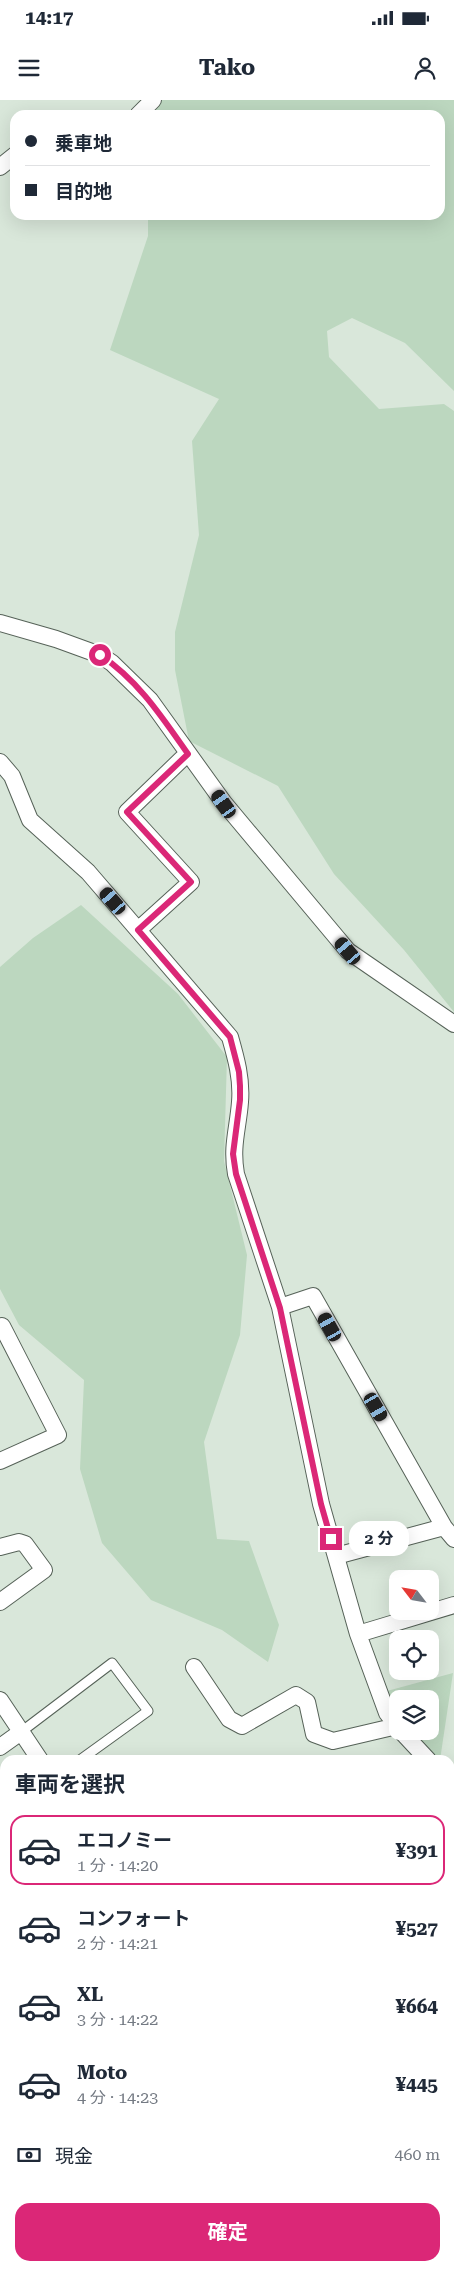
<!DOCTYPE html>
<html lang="ja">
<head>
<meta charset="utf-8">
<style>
  :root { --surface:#fff; --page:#f6f6f7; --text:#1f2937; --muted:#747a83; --line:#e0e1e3; --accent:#db2777 }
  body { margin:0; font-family:"Roboto Serif","Noto Sans JP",serif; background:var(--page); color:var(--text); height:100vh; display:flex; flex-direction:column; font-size:19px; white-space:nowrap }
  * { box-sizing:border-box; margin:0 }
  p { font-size:16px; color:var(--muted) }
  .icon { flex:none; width:28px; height:28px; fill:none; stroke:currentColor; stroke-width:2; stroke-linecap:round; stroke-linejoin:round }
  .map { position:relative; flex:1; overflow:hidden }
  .sheet { position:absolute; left:0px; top:1655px; width:455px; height:516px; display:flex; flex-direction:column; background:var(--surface); border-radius:15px 15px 0 0; box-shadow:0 5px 20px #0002 }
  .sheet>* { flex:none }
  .guide { position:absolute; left:10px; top:10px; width:435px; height:110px; border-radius:15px; box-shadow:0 5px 20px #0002; display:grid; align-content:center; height:110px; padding:0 15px; background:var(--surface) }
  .needle { width:32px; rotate:301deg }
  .tools { position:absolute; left:389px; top:1470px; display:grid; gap:10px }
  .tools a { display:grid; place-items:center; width:50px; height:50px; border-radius:10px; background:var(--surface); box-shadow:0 5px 20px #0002; font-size:25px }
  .end { position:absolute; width:22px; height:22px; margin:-11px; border:6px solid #db2777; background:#fff; box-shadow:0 0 0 2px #fff }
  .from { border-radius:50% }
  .bubble { position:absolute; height:35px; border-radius:15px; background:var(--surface); box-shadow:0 5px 20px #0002; font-size:16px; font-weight:700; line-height:35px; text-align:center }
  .car { position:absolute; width:15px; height:30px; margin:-15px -8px; border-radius:6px; box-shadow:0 0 4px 1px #0007; background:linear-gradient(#222 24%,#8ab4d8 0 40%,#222 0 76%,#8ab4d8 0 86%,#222 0) }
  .guide b { display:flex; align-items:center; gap:18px; height:48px; font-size:19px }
  .guide b+b { border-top:1px solid var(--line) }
  .guide i { width:12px; height:12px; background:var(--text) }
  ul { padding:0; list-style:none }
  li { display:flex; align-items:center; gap:15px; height:70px; margin:0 10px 8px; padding:0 5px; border:2px solid transparent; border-radius:15px }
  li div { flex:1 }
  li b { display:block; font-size:19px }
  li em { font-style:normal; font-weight:700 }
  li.current { border-color:var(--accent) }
  li>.icon { width:45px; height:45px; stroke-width:1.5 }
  h2 { padding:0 15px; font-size:22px; line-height:60px }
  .pay { display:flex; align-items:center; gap:12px; height:55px; padding:0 15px; font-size:19px }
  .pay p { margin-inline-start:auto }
  .action { display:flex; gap:10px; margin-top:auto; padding:10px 15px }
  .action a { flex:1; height:58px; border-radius:15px; background:var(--accent); color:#fff; font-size:20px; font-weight:700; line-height:58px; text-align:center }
  .status { display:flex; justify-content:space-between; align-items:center; height:35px; padding:0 25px; background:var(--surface); direction:ltr }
  .status svg { height:14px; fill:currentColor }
  header { display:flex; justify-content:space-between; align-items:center; height:65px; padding:0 15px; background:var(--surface); font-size:22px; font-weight:700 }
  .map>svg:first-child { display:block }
  .green { fill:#bcd7bf }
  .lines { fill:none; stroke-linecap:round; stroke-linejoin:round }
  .service-casing { stroke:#566258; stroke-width:11 }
  .minor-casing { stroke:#566258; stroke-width:18 }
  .tertiary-casing { stroke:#566258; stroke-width:23 }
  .service { stroke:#fff; stroke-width:9 }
  .minor { stroke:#fff; stroke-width:16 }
  .tertiary { stroke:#fff; stroke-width:21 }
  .route { stroke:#db2777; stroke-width:6 }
</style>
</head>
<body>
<div class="status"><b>14:17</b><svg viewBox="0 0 49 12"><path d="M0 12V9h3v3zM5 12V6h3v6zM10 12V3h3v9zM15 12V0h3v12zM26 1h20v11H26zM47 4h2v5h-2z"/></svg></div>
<header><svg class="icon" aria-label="menu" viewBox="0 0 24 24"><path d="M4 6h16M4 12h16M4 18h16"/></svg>Tako<svg class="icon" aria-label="person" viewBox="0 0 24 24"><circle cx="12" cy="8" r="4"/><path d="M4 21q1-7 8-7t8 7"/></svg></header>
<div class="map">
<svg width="454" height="2171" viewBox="0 0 454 2171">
  <rect width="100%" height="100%" fill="#d9e7da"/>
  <path class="green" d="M 145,0 L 454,0 L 454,291 L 405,243 L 352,218 L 327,231 L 329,257 L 379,309 L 444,304 L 454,311 L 454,912 L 404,850 L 334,774 L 278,686 L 189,641 L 175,570 L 175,532 L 199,435 L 192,341 L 219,299 L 110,250 L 148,136 L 148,115 L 440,115 L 440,15 L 145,15 Z
    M 81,805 L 178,894 L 227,957 L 224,1061 L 247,1155 L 240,1235 L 204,1342 L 217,1439 L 249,1441 L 279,1525 L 268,1562 L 222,1530 L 151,1500 L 102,1443 L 80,1369 L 84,1280 L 19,1225 L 0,1189 L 0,867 L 33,838 Z
    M 453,1573 L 440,1660 L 439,1660 L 410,1631 L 430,1631 L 430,1599 L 398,1599 L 397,1616 L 387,1591 Z"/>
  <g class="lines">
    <defs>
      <path id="service" d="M 21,1632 L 112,1563 L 148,1611 L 80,1660
        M 0,1925 L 5,1916"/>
      <path id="minor" d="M 138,15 L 153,0
        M 0,67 L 15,55
        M 0,523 L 56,539 L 100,555 L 112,563 L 150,600 L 224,703 L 348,851 L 454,924
        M 0,662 L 12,676 L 30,720 L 88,772 L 230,937 C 236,958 242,979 240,1002 C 238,1029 231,1046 236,1074 L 280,1207 L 321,1404 L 358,1534 L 387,1613 L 398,1627
        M 138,830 L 191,782 L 127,712 L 188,653
        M 280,1207 L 313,1196 L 444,1427 L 454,1439
        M 0,1361 L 58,1335 L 2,1226
        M 0,1447 L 19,1442 L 25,1444 L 44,1470 L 0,1502
        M 336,1456 L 444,1427
        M 358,1534 L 454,1505
        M 194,1567 L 229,1619 L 242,1626 L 296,1595 L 307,1602 L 314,1634 L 333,1641 L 397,1626
        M 0,1600 L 40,1660
        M 401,1631 L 428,1660
        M 0,1647 L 21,1632
        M 450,1683 L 454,1687
        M 0,1733 L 5,1729
        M 450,1779 L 454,1776
        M 450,1807 L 454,1811
        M 450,1940 L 454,1934
        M 450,1973 L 454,1976
        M 450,2046 L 454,2044
        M 450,2152 L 454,2159
        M 214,2166 L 218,2171
        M 297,2166 L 300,2171
        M 28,2171 L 41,2166"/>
      <path id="tertiary" d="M 380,2166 L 383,2171"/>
    </defs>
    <use href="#service" class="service-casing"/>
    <use href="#minor" class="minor-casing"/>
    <use href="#tertiary" class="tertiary-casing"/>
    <use href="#service" class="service"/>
    <use href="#minor" class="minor"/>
    <use href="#tertiary" class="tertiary"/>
  </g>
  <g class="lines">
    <path class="route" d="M 100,555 C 138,580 162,617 188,654 L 127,712 L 191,782 L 138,830 L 230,937 L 239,972 L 240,986 L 240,1000 L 233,1054 L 236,1074 L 280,1208 L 321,1404 L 331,1439"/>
  </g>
</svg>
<div class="tools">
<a><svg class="needle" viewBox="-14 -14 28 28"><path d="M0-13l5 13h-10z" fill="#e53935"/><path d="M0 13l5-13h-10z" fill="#747a83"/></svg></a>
<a><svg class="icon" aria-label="locate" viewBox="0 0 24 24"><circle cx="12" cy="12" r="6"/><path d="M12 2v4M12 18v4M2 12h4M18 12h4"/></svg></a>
<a><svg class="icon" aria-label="layers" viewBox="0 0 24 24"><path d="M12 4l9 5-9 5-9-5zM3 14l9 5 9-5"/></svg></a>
</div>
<i class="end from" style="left:100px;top:555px"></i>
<i class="end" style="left:331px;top:1439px"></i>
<div class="bubble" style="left:349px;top:1421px;width:60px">2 分</div>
<i class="car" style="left:224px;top:704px;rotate:325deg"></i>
<i class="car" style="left:113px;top:801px;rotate:319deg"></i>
<i class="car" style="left:348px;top:851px;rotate:320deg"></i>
<i class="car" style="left:330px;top:1227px;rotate:331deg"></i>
<i class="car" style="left:376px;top:1307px;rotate:150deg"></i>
<div class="guide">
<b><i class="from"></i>乗車地</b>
<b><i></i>目的地</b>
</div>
<section class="sheet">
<h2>車両を選択</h2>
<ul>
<li class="current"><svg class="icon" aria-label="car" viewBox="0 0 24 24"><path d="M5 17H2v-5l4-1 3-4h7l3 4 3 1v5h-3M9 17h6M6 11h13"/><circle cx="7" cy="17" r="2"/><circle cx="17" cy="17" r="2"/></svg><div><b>エコノミー</b><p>1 分 · 14:20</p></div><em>¥391</em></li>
<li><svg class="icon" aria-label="car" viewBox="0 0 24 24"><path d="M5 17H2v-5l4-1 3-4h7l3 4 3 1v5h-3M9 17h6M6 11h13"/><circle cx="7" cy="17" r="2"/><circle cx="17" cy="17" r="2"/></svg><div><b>コンフォート</b><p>2 分 · 14:21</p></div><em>¥527</em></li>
<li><svg class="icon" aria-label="car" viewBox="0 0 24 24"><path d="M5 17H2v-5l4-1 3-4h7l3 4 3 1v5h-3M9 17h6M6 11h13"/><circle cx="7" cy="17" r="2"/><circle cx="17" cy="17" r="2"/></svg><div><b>XL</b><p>3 分 · 14:22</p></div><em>¥664</em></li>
<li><svg class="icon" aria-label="car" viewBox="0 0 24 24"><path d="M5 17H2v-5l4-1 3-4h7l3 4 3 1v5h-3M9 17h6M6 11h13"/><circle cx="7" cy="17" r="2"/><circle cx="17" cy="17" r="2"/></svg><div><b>Moto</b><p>4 分 · 14:23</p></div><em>¥445</em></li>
</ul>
<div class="pay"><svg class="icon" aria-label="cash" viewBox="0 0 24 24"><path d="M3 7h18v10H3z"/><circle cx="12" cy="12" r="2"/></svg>現金<p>460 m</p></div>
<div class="action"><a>確定</a></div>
</section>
</div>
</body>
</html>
